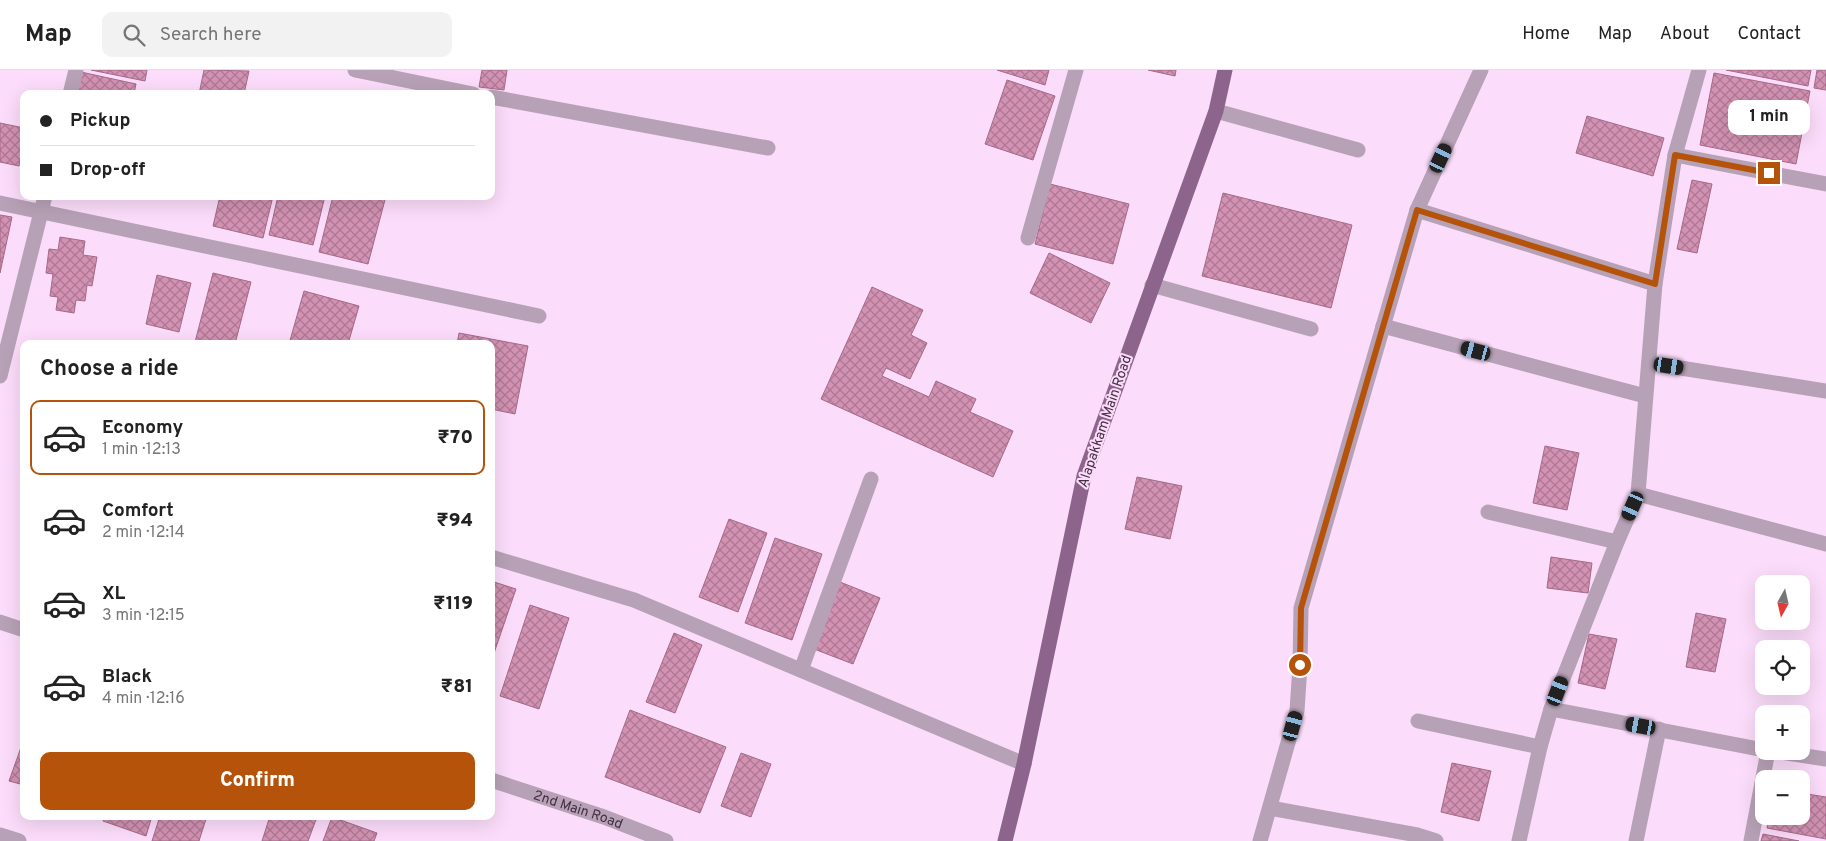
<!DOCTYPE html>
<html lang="en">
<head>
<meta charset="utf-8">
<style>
  :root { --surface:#fff; --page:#f2f2f2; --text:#222; --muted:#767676; --line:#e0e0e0; --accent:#b45309 }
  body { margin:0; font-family:Overpass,sans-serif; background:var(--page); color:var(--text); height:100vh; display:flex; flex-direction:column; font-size:19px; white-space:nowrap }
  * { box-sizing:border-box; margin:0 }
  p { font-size:16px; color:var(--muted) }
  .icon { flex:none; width:28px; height:28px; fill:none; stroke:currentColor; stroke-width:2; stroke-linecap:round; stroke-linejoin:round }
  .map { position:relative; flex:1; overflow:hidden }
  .sheet { position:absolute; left:20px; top:270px; width:475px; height:480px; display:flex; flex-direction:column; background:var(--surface); border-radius:10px; box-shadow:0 5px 20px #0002 }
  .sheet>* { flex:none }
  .banner { position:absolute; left:20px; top:20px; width:475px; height:110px; border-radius:10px; box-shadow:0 5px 20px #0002; display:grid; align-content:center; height:110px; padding:0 20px; background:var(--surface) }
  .needle { width:32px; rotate:188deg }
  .buttons { position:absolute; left:1755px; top:505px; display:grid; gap:10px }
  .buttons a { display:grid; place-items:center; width:55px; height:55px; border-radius:10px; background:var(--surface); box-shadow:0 5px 20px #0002; font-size:25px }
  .end { position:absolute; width:22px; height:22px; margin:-11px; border:6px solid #b45309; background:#fff; box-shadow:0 0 0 2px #fff }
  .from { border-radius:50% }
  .bubble { position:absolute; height:35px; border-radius:10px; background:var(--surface); box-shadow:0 5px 20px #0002; font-size:16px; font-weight:800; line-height:35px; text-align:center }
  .car { position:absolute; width:15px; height:30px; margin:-15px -8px; border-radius:6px; box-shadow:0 0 4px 1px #0007; background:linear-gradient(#222 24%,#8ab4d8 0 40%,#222 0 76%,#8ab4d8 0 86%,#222 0) }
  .banner b { display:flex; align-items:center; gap:18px; height:48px; font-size:19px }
  .banner b+b { border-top:1px solid var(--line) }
  .banner i { width:12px; height:12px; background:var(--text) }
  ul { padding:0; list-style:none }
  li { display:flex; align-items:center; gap:15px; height:75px; margin:0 10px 8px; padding:0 10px; border:2px solid transparent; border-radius:10px }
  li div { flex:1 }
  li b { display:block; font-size:19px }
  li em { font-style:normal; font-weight:800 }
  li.current { border-color:var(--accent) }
  li>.icon { width:45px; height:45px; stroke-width:1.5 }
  h2 { padding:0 20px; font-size:22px; line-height:60px }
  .primary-button { display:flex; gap:10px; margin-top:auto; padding:10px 20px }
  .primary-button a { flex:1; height:58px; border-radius:10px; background:var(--accent); color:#fff; font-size:20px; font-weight:800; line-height:58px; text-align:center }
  header { display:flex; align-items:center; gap:30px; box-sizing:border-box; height:70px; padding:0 25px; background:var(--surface); border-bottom:1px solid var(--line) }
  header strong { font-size:24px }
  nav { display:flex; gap:28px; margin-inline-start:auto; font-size:18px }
  .search { width:350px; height:45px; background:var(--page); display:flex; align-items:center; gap:12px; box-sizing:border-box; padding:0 18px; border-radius:10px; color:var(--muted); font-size:19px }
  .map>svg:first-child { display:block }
  .building { fill:url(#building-cross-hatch); stroke:#a56988 }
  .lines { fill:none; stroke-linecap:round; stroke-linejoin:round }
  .minor { stroke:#b7a1b6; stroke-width:15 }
  .major { stroke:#8d658c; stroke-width:15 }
  .route { stroke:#b45309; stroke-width:6 }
  .labels { text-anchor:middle; stroke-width:4; stroke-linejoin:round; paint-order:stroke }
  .street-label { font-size:14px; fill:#442f43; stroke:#fbdcfa }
</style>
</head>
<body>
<header>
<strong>Map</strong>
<div class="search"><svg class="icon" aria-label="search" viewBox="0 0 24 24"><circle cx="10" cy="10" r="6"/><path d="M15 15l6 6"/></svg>Search here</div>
<nav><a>Home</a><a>Map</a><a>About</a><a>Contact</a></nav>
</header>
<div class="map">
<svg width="1826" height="771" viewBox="0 0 1826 771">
  <defs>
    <pattern id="building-cross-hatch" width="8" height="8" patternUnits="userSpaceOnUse" patternTransform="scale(1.25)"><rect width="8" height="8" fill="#d392b3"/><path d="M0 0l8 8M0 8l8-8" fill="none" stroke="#ad7893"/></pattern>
  </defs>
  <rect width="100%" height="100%" fill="#fbdcfa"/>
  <path class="building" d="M 91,0 L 147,0 L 145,11 Z
    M 204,0 L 249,1 L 244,24 L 199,24 Z
    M 482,0 L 507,0 L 504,20 L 479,17 Z
    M 997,0 L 1049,0 L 1045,15 Z
    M 1148,0 L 1176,0 L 1175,6 Z
    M 1726,0 L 1811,0 L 1808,16 Z
    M 1817,0 L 1826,0 L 1826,20 L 1814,18 Z
    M 81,2 L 136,14 L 134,24 L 77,24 Z
    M 1714,3 L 1810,21 L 1796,94 L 1700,75 Z
    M 1007,10 L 1055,26 L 1033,90 L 985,74 Z
    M 1587,46 L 1664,68 L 1653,106 L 1576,83 Z
    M 0,53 L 24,58 L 24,70 L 19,96 L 0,92 Z
    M 1692,110 L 1712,114 L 1697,183 L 1677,179 Z
    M 1050,114 L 1129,134 L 1113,194 L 1035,174 Z
    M 1223,123 L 1352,155 L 1331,238 L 1202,206 Z
    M 220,126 L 273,126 L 263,168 L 213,156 Z
    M 278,126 L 325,126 L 313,175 L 269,165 Z
    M 333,126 L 386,126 L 368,194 L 319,182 Z
    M 0,145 L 12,147 L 0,203 Z
    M 60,167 L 85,171 L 83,185 L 97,187 L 92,216 L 87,215 L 85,231 L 76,230 L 74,243 L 56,240 L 58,227 L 50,226 L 53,204 L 46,203 L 49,179 L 58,180 Z
    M 1049,183 L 1110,213 L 1091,253 L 1030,223 Z
    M 213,203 L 251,212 L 235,274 L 204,274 L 195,272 Z
    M 157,205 L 191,213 L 179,262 L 146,254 Z
    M 872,217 L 923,240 L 911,265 L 927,273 L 910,309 L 886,298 L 882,306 L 929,327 L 936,311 L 976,329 L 970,342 L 1013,361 L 993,407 L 821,329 Z
    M 304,221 L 359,236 L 348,274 L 289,274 Z
    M 459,263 L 528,276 L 515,344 L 491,339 L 491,274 L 457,274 Z
    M 1545,376 L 1579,383 L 1567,440 L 1533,433 Z
    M 1137,407 L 1182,416 L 1170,469 L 1125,459 Z
    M 729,449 L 767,463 L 738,542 L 699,527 Z
    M 775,468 L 822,484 L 792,570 L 745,553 Z
    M 1551,487 L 1592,493 L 1588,523 L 1547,518 Z
    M 491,511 L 516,519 L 493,586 L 491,586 Z
    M 840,512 L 880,528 L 853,594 L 814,579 Z
    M 530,535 L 569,548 L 539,639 L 500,626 Z
    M 1696,543 L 1726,549 L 1715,602 L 1686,597 Z
    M 674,563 L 702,575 L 675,643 L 646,632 Z
    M 1589,564 L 1617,569 L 1605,619 L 1578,613 Z
    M 630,640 L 726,677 L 700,743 L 605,707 Z
    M 24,669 L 24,715 L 9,711 Z
    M 741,683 L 771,694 L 751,747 L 721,736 Z
    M 1452,693 L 1491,701 L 1479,751 L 1441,742 Z
    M 1801,723 L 1826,727 L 1826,769 L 1767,758 L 1769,746 L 1801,746 Z
    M 105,746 L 152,746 L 146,766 L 103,751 Z
    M 160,746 L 207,746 L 199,771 L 152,771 Z
    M 270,746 L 316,746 L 317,747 L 308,771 L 262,771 Z
    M 332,747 L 377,763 L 374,771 L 323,771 Z
    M 1763,764 L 1799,771 L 1761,771 Z"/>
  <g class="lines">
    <g class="minor">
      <path d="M 355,0 L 473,24"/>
      <path d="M 70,24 L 76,0"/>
      <path d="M 491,27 L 768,78"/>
      <path d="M 1216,41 L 1358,80"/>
      <path d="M 1675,85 L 1826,114"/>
      <path d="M 0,133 L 539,246"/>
      <path d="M 1417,140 L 1655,214"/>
      <path d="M 1028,168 L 1076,0"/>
      <path d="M 1152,215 L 1311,259"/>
      <path d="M 1383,256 L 1645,326"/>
      <path d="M 1649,293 L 1826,321"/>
      <path d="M 0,306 L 45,126"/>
      <path d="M 1638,424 L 1826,474"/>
      <path d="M 1488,442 L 1617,472"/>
      <path d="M 491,487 L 634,530 L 1024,694"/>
      <path d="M 0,552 L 24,560"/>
      <path d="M 801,600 L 871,409"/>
      <path d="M 1551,639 L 1764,680"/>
      <path d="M 1418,651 L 1540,677"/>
      <path d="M 1773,681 L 1826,689"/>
      <path id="s1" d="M 491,710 L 604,747 L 666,771"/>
      <path d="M 1270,738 L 1417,765 L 1436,771"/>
      <path d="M 0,765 L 19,771"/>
      <path d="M 1260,771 L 1297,641 L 1300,595 L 1301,538 L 1417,140 L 1481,0"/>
      <path d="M 1519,771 L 1540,677 L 1551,639 L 1617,472 L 1638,424 L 1655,214 L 1675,85 L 1699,0"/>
      <path d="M 1636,771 L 1659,659"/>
      <path d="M 1751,771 L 1768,681"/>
    </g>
    <path class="major" d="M 1005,771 L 1024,694 L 1084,406 L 1216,41 L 1225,0"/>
  </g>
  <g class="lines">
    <path class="route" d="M 1300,595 L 1301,538 L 1417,140 L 1655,214 L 1675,85 L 1769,103"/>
  </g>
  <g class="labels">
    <g class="street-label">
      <text transform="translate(1104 351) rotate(-71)" y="5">Alapakkam Main Road</text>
      <text dy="5" stroke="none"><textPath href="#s1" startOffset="92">2nd Main Road</textPath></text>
    </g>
  </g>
</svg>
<div class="buttons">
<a><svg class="needle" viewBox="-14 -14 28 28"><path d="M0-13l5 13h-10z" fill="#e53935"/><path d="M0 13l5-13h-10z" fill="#767676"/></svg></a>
<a><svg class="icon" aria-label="locate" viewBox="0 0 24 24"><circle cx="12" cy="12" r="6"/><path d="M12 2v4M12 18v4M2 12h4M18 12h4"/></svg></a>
<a>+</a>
<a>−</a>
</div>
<i class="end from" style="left:1300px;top:595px"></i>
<i class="end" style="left:1769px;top:103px"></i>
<div class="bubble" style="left:1728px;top:30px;width:82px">1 min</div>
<i class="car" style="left:1441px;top:88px;rotate:25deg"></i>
<i class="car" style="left:1476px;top:281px;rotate:285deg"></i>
<i class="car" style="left:1669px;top:296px;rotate:99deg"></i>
<i class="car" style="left:1633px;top:436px;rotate:204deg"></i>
<i class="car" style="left:1558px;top:621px;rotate:21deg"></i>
<i class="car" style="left:1293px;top:656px;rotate:15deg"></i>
<i class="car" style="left:1641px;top:656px;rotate:280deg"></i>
<div class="banner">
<b><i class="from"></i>Pickup</b>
<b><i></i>Drop-off</b>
</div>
<section class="sheet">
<h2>Choose a ride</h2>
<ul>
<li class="current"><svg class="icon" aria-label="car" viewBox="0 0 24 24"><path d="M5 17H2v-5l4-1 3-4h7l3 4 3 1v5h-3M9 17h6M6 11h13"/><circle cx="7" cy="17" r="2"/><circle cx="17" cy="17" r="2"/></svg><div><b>Economy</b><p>1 min · 12:13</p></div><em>₹70</em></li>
<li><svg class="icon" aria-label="car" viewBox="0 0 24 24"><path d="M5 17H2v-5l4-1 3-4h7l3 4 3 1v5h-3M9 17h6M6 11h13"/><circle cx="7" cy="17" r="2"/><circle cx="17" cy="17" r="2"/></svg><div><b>Comfort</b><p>2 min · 12:14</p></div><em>₹94</em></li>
<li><svg class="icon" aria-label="car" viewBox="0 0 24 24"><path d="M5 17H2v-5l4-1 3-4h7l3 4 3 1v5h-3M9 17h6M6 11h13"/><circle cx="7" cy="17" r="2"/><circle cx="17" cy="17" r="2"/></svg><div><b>XL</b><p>3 min · 12:15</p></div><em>₹119</em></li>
<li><svg class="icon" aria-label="car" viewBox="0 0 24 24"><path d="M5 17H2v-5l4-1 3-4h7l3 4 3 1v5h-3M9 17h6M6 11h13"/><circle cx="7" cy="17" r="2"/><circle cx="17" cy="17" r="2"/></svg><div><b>Black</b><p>4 min · 12:16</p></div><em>₹81</em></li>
</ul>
<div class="primary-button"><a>Confirm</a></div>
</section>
</div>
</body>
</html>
